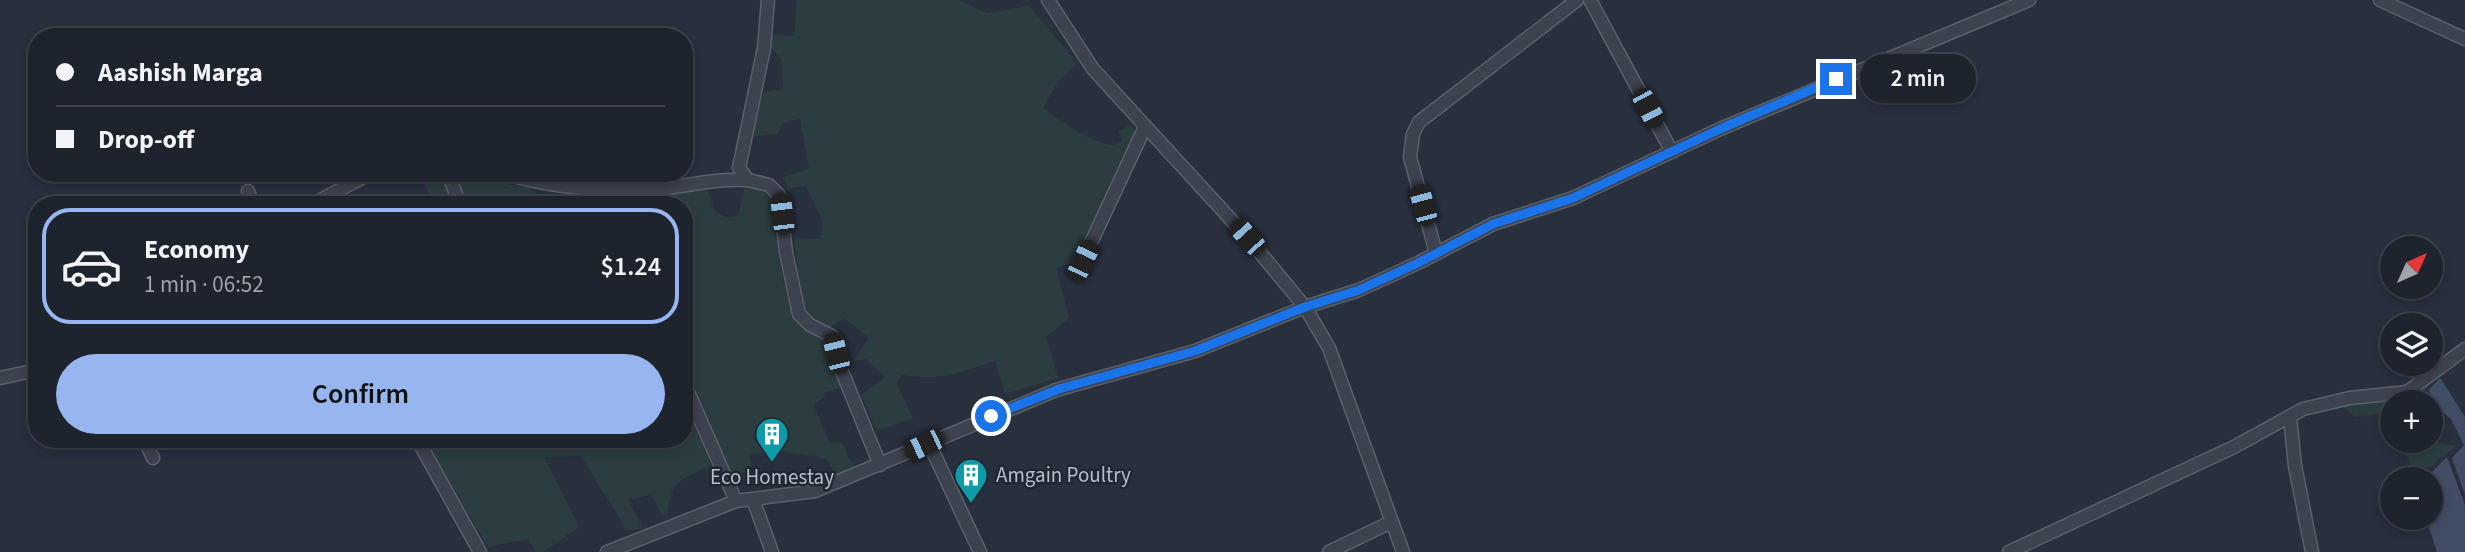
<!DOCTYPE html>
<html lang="en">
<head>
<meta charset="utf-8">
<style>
  :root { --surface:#1e242e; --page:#2b303a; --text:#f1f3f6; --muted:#a1a4aa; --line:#3c414a; --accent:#97b5ee }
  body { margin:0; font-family:"Source Sans 3",sans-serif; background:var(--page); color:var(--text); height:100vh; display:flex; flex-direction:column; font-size:26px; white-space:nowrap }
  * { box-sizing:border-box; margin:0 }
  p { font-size:23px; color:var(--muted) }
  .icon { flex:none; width:38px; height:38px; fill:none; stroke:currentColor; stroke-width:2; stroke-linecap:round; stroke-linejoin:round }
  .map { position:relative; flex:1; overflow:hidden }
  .sheet { position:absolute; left:28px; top:196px; width:665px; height:252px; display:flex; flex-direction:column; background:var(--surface); border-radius:28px; box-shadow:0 4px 10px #0003,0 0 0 2px var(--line) }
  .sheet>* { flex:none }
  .banner { position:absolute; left:28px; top:28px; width:665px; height:154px; border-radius:28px; box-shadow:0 4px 10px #0003,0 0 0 2px var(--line); display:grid; align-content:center; height:154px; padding:0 28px; background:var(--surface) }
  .needle { width:46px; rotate:45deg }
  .buttons { position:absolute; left:2380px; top:236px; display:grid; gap:14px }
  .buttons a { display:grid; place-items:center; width:63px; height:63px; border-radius:50%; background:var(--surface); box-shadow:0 4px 10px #0003,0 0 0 2px var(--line); font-size:35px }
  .end { position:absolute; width:32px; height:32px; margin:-16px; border:9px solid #1a73e8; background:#fff; box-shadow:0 0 0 4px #fff }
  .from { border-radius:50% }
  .bubble { position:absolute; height:49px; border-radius:24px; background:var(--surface); box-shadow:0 4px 10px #0003,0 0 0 2px var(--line); font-size:23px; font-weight:600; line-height:49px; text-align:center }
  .car { position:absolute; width:21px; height:42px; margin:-21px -10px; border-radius:9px; box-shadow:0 0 5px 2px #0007; background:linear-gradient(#222 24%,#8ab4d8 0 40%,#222 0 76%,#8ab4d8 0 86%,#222 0) }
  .banner b { display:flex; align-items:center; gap:24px; height:66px; font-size:26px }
  .banner b+b { border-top:2px solid var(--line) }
  .banner i { width:18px; height:18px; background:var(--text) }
  ul { padding:12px 0 0; list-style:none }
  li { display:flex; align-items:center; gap:21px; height:116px; margin:0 14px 10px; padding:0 14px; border:4px solid transparent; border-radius:28px }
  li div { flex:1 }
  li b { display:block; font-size:26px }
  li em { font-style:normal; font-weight:600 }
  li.active { border-color:var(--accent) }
  li>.icon { width:63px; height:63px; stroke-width:1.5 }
  .cta { display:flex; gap:14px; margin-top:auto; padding:14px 28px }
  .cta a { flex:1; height:80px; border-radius:42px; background:var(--accent); color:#111; font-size:28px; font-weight:600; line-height:80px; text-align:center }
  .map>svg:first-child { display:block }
  .green { fill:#2b3d40 }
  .water { fill:#404d65 }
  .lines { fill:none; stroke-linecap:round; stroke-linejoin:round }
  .minor-casing { stroke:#59606c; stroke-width:15 }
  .minor { stroke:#3c424e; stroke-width:12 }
  .route { stroke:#1a73e8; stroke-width:9 }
  .labels { text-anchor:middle; stroke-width:5; stroke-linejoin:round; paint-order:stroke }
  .poi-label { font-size:21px; fill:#b8bec9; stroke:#202733; text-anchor:start }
</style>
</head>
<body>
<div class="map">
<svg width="2465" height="552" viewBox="0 0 2465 552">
  <rect width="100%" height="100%" fill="#28303e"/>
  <path class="green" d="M 797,0 L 959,0 L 987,13 L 1029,6 L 1077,63 L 1058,82 L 1043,108 C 1057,119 1095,145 1112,145 C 1116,145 1120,142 1123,141 L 1118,132 L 1130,124 L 1142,136 L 1076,261 L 1056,268 L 1069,318 L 1046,337 L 1058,378 L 1005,394 L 995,361 C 957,373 943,381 902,375 L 897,384 L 913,419 L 876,430 L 861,395 L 885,377 L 866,359 L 853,361 L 869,338 L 844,318 L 830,328 L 811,319 L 803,302 L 794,238 L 821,239 L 823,221 L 806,186 L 789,188 L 783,177 L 809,169 L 800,119 L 783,122 L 778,134 L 749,137 L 764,92 L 783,89 L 781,59 L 769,46 L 773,34 L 794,36 Z
    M 421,173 L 445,173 L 528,188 L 539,195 L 547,205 L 434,205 Z
    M 745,186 L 771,194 C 776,237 779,284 798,324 L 826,337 L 831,361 L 841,388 L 825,392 L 824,398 L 816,402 L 814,406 L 830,443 L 839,442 L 845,447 L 847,456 L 857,467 L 835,474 L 826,458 L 779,451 L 749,454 L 752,470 L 733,476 L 706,428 L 684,364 L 684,205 L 629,205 L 627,199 L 684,191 L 708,190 L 714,210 L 726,217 L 738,216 Z
    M 2423,390 L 2428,402 L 2392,402 L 2392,416 L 2379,414 L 2355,417 L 2341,405 L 2374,403 Z
    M 684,402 L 711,465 C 679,482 672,477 667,516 L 661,514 L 652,495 L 628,500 L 643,528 L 627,531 L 581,456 L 544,457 L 579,527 L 543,552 L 535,552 L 528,539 L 488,547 L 424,439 L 684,439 Z
    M 2431,435 L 2440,443 L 2455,446 C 2448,455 2438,458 2431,467 L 2413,468 L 2399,441 L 2431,441 Z"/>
  <path class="water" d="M 2439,379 L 2441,379 L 2465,417 L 2465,495 L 2452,458 L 2464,445 L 2451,419 L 2432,403 L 2429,390 Z
    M 2447,457 L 2465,505 L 2465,552 L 2437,552 L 2426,518 L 2431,518 L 2431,480 L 2414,479 L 2412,472 L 2432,472 Z"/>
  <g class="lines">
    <defs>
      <path id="minor" d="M 768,0 L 764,48 L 739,168 L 748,180 L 769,185 L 779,195 L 786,252 L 799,314 L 810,325 L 832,336 L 841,369 L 880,465
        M 1048,0 L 1093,69 L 1247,237 L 1305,307 L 1329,348 L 1403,552
        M 1590,0 L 1672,152
        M 2380,0 L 2465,39
        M 448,173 L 460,205
        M 502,173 C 552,188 605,192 657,189 C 688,186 717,178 748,180
        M 619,189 L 623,205
        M 248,191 L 253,205
        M 311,205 L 371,173
        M 1436,253 L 1410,157 L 1413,134 L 1419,122 L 1577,0
        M 1083,260 L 1145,127
        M 0,378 L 37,370
        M 684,383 L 736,501
        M 2290,417 L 2295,466 L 2312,552
        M 144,439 L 153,458
        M 417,439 L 480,552
        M 929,443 L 980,552
        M 753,499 L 772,552
        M 607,552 L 736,501 L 815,491 L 1056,390 L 1195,351 L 1305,307 L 1359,290 L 1418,263 L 1493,224 L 1573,198 L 1720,129 L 2029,0
        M 1329,552 L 1391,522
        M 2009,552 L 2234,447 L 2303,409 L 2350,398 L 2407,392 L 2465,349"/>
    </defs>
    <use href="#minor" class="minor-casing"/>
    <use href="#minor" class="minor"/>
  </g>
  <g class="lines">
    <path class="route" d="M 991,416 L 1059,389 L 1195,351 L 1305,307 L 1359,290 L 1418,263 L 1493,224 L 1573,198 L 1720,129 L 1836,79"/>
  </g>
  <defs>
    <symbol id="building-pin" viewBox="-11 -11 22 30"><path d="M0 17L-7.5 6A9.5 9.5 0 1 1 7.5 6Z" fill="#0f9aa8" stroke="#202733"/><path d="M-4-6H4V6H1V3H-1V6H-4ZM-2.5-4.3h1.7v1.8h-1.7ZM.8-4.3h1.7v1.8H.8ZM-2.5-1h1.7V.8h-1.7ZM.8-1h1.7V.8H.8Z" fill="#fff"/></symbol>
  </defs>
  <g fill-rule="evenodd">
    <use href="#building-pin" x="753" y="415" width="38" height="52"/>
    <use href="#building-pin" x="952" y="456" width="38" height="52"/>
  </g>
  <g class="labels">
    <g class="poi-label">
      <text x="996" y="482">Amgain Poultry</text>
      <text x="772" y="484" text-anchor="middle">Eco Homestay</text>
    </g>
  </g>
</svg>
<div class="buttons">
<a><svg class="needle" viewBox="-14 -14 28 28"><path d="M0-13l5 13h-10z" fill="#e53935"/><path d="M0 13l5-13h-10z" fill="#a1a4aa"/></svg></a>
<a><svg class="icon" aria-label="layers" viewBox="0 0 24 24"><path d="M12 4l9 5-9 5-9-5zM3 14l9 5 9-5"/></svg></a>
<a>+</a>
<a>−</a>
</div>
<i class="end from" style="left:991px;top:416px"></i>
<i class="end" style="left:1836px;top:79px"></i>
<div class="bubble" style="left:1860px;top:54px;width:116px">2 min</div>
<i class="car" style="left:1648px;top:108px;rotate:152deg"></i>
<i class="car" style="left:1423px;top:205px;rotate:345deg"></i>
<i class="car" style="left:782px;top:214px;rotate:353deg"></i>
<i class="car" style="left:1247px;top:237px;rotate:318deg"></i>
<i class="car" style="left:1083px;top:260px;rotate:25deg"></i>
<i class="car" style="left:836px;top:353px;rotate:346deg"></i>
<i class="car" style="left:924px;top:445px;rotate:245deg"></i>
<div class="banner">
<b><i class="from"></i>Aashish Marga</b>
<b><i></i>Drop-off</b>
</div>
<section class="sheet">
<ul>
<li class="active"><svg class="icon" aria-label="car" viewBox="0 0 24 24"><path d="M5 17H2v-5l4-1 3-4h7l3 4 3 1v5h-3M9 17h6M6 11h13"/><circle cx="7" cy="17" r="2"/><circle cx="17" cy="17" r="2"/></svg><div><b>Economy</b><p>1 min · 06:52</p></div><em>$1.24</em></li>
</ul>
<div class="cta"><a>Confirm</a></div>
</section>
</div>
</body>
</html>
